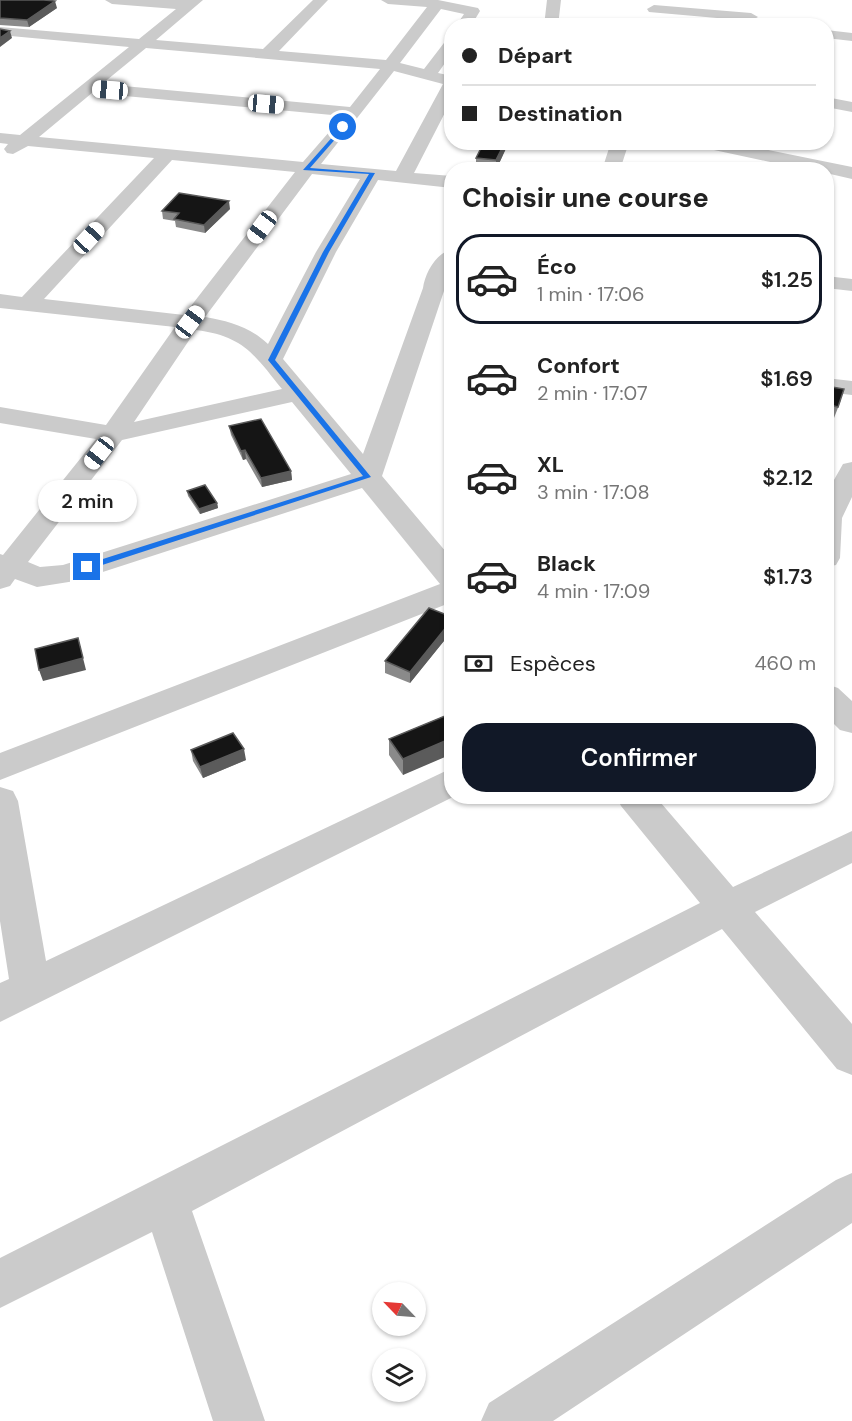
<!DOCTYPE html>
<html lang="fr">
<head>
<meta charset="utf-8">
<style>
  :root { --surface:#fff; --page:#f2f2f2; --text:#222; --muted:#767676; --line:#e0e0e0; --accent:#111827 }
  body { margin:0; font-family:"DM Sans",sans-serif; background:var(--page); color:var(--text); height:100vh; display:flex; flex-direction:column; font-size:22px; white-space:nowrap }
  * { box-sizing:border-box; margin:0 }
  p { font-size:20px; color:var(--muted) }
  .icon { flex:none; width:33px; height:33px; fill:none; stroke:currentColor; stroke-width:2; stroke-linecap:round; stroke-linejoin:round }
  .map { position:relative; flex:1; overflow:hidden }
  .panel { position:absolute; left:444px; top:162px; width:390px; height:642px; display:flex; flex-direction:column; background:var(--surface); border-radius:24px; box-shadow:0 2px 4px #0004 }
  .panel>* { flex:none }
  .banner { position:absolute; left:444px; top:18px; width:390px; height:132px; border-radius:24px; box-shadow:0 2px 4px #0004; display:grid; align-content:center; height:132px; padding:0 18px; background:var(--surface) }
  .needle { width:39px; rotate:295deg }
  .controls { position:absolute; left:372px; top:1282px; display:grid; gap:12px }
  .controls a { display:grid; place-items:center; width:54px; height:54px; border-radius:50%; background:var(--surface); box-shadow:0 2px 4px #0004; font-size:30px }
  .end { position:absolute; width:27px; height:27px; margin:-14px; border:8px solid #1a73e8; background:#fff; box-shadow:0 0 0 3px #fff }
  .from { border-radius:50% }
  .bubble { position:absolute; height:42px; border-radius:21px; background:var(--surface); box-shadow:0 2px 4px #0004; font-size:20px; font-weight:600; line-height:42px; text-align:center }
  .car { position:absolute; width:18px; height:36px; margin:-18px -9px; border-radius:8px; box-shadow:0 0 4px 2px #0007; background:linear-gradient(#fff 24%,#345 0 40%,#fff 0 76%,#345 0 86%,#fff 0) }
  .banner b { display:flex; align-items:center; gap:21px; height:57px; font-size:22px }
  .banner b+b { border-top:2px solid var(--line) }
  .banner i { width:15px; height:15px; background:var(--text) }
  ul { padding:0; list-style:none }
  li { display:flex; align-items:center; gap:18px; height:90px; margin:0 12px 9px; padding:0 6px; border:3px solid transparent; border-radius:24px }
  li div { flex:1 }
  li b { display:block; font-size:22px }
  li em { font-style:normal; font-weight:600 }
  li.selected { border-color:var(--accent) }
  li>.icon { width:54px; height:54px; stroke-width:1.5 }
  h2 { padding:0 18px; font-size:27px; line-height:72px }
  .pay { display:flex; align-items:center; gap:15px; height:66px; padding:0 18px; font-size:22px }
  .pay p { margin-inline-start:auto }
  .cta { display:flex; gap:12px; margin-top:auto; padding:12px 18px }
  .cta a { flex:1; height:69px; border-radius:24px; background:var(--accent); color:#fff; font-size:24px; font-weight:600; line-height:69px; text-align:center }
  .map>svg:first-child { display:block }
  .lines { fill:none; stroke-linecap:round; stroke-linejoin:round }
  .minor { fill:#cbcbcb; fill-rule:evenodd }
  .wall { fill:#8a8a8a }
  .shaded-wall { fill:#5b5b5b }
  .building { fill:#151515; stroke:#5b5b5b; stroke-width:1.5 }
  .route { fill:#1a73e8 }
</style>
</head>
<body>
<div class="map">
<svg width="852" height="1421" viewBox="0 0 852 1421">
  <rect width="100%" height="100%" fill="#fff"/>
  <g class="lines">
    <path class="minor" d="M 105,0 L 203,0 L 156,40 L 263,49 L 313,0 L 328,0 L 279,51 L 386,60 L 427,7 L 388,4 L 381,0 L 438,0 L 478,8 L 480,11 L 471,26 L 456,26 L 464,14 L 441,9 L 400,63 L 424,69 L 447,39 L 452,38 L 452,53 L 438,73 L 452,76 L 452,99 L 414,173 L 452,176 L 452,188 L 378,180 L 336,252 L 283,359 L 363,454 L 423,288 C 425,273 436,253 452,249 L 452,269 L 446,276 L 445,288 L 382,476 L 452,559 L 452,602 L 0,780 L 0,753 L 440,584 L 362,488 L 75,581 L 37,587 L 15,579 L 10,586 L 0,589 L 0,554 L 3,555 L 96,439 L 0,423 L 0,407 L 106,425 L 175,327 L 0,308 L 0,294 L 22,297 L 154,158 L 28,146 L 13,154 L 7,153 L 4,149 L 8,144 L 0,143 L 0,133 L 20,135 L 129,47 L 0,35 L 0,27 L 139,39 L 176,9 L 112,4 ZM 146,48 L 380,69 L 350,107 L 102,84 ZM 394,71 L 443,84 L 396,171 L 321,164 ZM 92,93 L 343,116 L 303,162 L 39,137 ZM 172,160 L 295,172 L 184,315 L 44,299 ZM 312,174 L 360,179 L 316,252 L 268,344 C 250,327 229,321 205,317 ZM 196,330 C 243,336 254,354 282,389 L 134,422 ZM 292,402 L 351,474 L 63,565 L 40,567 L 28,562 L 122,440 Z
      M 547,0 L 561,0 L 558,26 L 544,26 Z
      M 654,5 L 751,13 L 758,17 L 751,21 L 649,12 L 647,9 Z
      M 826,30 L 852,33 L 852,41 L 826,38 Z
      M 826,97 L 852,102 L 852,112 L 826,107 Z
      M 611,142 L 629,142 L 620,170 L 602,170 Z
      M 692,142 L 729,142 L 852,167 L 852,179 L 826,173 L 826,170 L 808,170 L 700,147 Z
      M 826,276 L 852,279 L 852,291 L 826,288 Z
      M 826,378 L 852,381 L 852,395 L 826,392 Z
      M 852,462 L 852,497 L 842,518 L 840,558 L 836,565 L 826,567 L 826,494 L 843,464 Z
      M 826,684 L 838,688 L 852,701 L 852,733 L 840,730 L 826,716 Z
      M 452,768 L 452,796 L 455,796 L 0,1022 L 0,983 L 9,979 L 0,921 L 0,787 L 13,791 L 18,801 L 46,961 Z
      M 616,796 L 655,796 L 733,887 L 852,831 L 852,863 L 755,912 L 852,1024 L 852,1075 L 837,1069 L 722,929 L 192,1211 L 265,1421 L 213,1421 L 152,1232 L 0,1308 L 0,1258 L 700,903 L 621,806 Z
      M 852,1173 L 852,1223 L 553,1421 L 481,1421 L 489,1403 L 836,1180 Z"/>
  </g>
  <path class="wall" d="M 0,0 L 57,8 L 29,27 L 0,25 Z
    M 484,142 L 509,142 L 496,170 L 476,168 L 476,158 Z
    M 230,209 L 205,233 L 176,227 L 175,221 L 163,219 L 162,211 Z
    M 826,386 L 841,400 L 834,418 L 826,416 Z
    M 229,426 L 291,471 L 292,480 L 262,487 L 246,459 L 243,460 L 231,435 Z
    M 187,491 L 217,503 L 218,508 L 200,514 L 188,496 Z
    M 452,620 L 452,631 L 410,683 L 385,673 L 385,661 Z
    M 452,713 L 403,775 L 389,755 L 389,739 Z
    M 191,750 L 246,760 L 203,778 L 193,761 Z"/>
  <path class="shaded-wall" d="M 55,1 L 57,8 L 29,27 L 27,20 Z
    M 10,31 L 12,38 L 0,47 L 0,38 Z
    M 505,142 L 509,142 L 496,170 L 496,160 Z
    M 229,201 L 230,209 L 205,233 L 204,225 Z
    M 245,450 L 246,459 L 243,460 L 241,451 Z
    M 291,471 L 292,480 L 262,487 L 261,478 Z
    M 217,503 L 218,508 L 200,514 L 199,509 Z
    M 452,620 L 452,631 L 410,683 L 410,672 Z
    M 78,638 L 86,670 L 43,681 L 39,670 Z
    M 452,738 L 452,754 L 403,775 L 403,759 Z
    M 244,749 L 246,760 L 203,778 L 200,767 Z"/>
  <path class="building" d="M 0,0 L 44,0 L 55,1 L 27,20 L 0,18 Z
    M 0,29 L 10,31 L 0,38 Z
    M 484,142 L 505,142 L 496,160 L 476,158 Z
    M 179,193 L 229,201 L 204,225 L 174,219 L 179,213 L 162,211 Z
    M 826,386 L 844,389 L 838,407 L 826,404 Z
    M 261,419 L 291,471 L 261,478 L 245,450 L 241,451 L 229,426 Z
    M 205,485 L 217,503 L 199,509 L 187,491 Z
    M 429,608 L 452,617 L 452,620 L 410,672 L 385,661 Z
    M 78,638 L 83,658 L 39,670 L 35,649 Z
    M 452,713 L 452,738 L 403,759 L 389,739 Z
    M 233,733 L 244,749 L 200,767 L 191,750 Z"/>
  <path class="route" d="M 343,125 L 345,128 L 310,168 L 375,173 L 329,252 L 275,360 L 371,477 L 90,569 L 84,569 L 84,565 L 363,476 L 268,360 L 323,252 L 369,174 L 303,170 Z"/>
</svg>
<div class="controls">
<a><svg class="needle" viewBox="-14 -14 28 28"><path d="M0-13l5 13h-10z" fill="#e53935"/><path d="M0 13l5-13h-10z" fill="#767676"/></svg></a>
<a><svg class="icon" aria-label="layers" viewBox="0 0 24 24"><path d="M12 4l9 5-9 5-9-5zM3 14l9 5 9-5"/></svg></a>
</div>
<i class="end from" style="left:343px;top:127px"></i>
<i class="end" style="left:87px;top:567px"></i>
<div class="bubble" style="left:38px;top:480px;width:99px">2 min</div>
<i class="car" style="left:110px;top:90px;rotate:275deg"></i>
<i class="car" style="left:266px;top:104px;rotate:95deg"></i>
<i class="car" style="left:262px;top:227px;rotate:217deg"></i>
<i class="car" style="left:89px;top:238px;rotate:43deg"></i>
<i class="car" style="left:190px;top:322px;rotate:37deg"></i>
<i class="car" style="left:99px;top:453px;rotate:218deg"></i>
<div class="banner">
<b><i class="from"></i>Départ</b>
<b><i></i>Destination</b>
</div>
<section class="panel">
<h2>Choisir une course</h2>
<ul>
<li class="selected"><svg class="icon" aria-label="car" viewBox="0 0 24 24"><path d="M5 17H2v-5l4-1 3-4h7l3 4 3 1v5h-3M9 17h6M6 11h13"/><circle cx="7" cy="17" r="2"/><circle cx="17" cy="17" r="2"/></svg><div><b>Éco</b><p>1 min · 17:06</p></div><em>$1.25</em></li>
<li><svg class="icon" aria-label="car" viewBox="0 0 24 24"><path d="M5 17H2v-5l4-1 3-4h7l3 4 3 1v5h-3M9 17h6M6 11h13"/><circle cx="7" cy="17" r="2"/><circle cx="17" cy="17" r="2"/></svg><div><b>Confort</b><p>2 min · 17:07</p></div><em>$1.69</em></li>
<li><svg class="icon" aria-label="car" viewBox="0 0 24 24"><path d="M5 17H2v-5l4-1 3-4h7l3 4 3 1v5h-3M9 17h6M6 11h13"/><circle cx="7" cy="17" r="2"/><circle cx="17" cy="17" r="2"/></svg><div><b>XL</b><p>3 min · 17:08</p></div><em>$2.12</em></li>
<li><svg class="icon" aria-label="car" viewBox="0 0 24 24"><path d="M5 17H2v-5l4-1 3-4h7l3 4 3 1v5h-3M9 17h6M6 11h13"/><circle cx="7" cy="17" r="2"/><circle cx="17" cy="17" r="2"/></svg><div><b>Black</b><p>4 min · 17:09</p></div><em>$1.73</em></li>
</ul>
<div class="pay"><svg class="icon" aria-label="cash" viewBox="0 0 24 24"><path d="M3 7h18v10H3z"/><circle cx="12" cy="12" r="2"/></svg>Espèces<p>460 m</p></div>
<div class="cta"><a>Confirmer</a></div>
</section>
</div>
</body>
</html>
